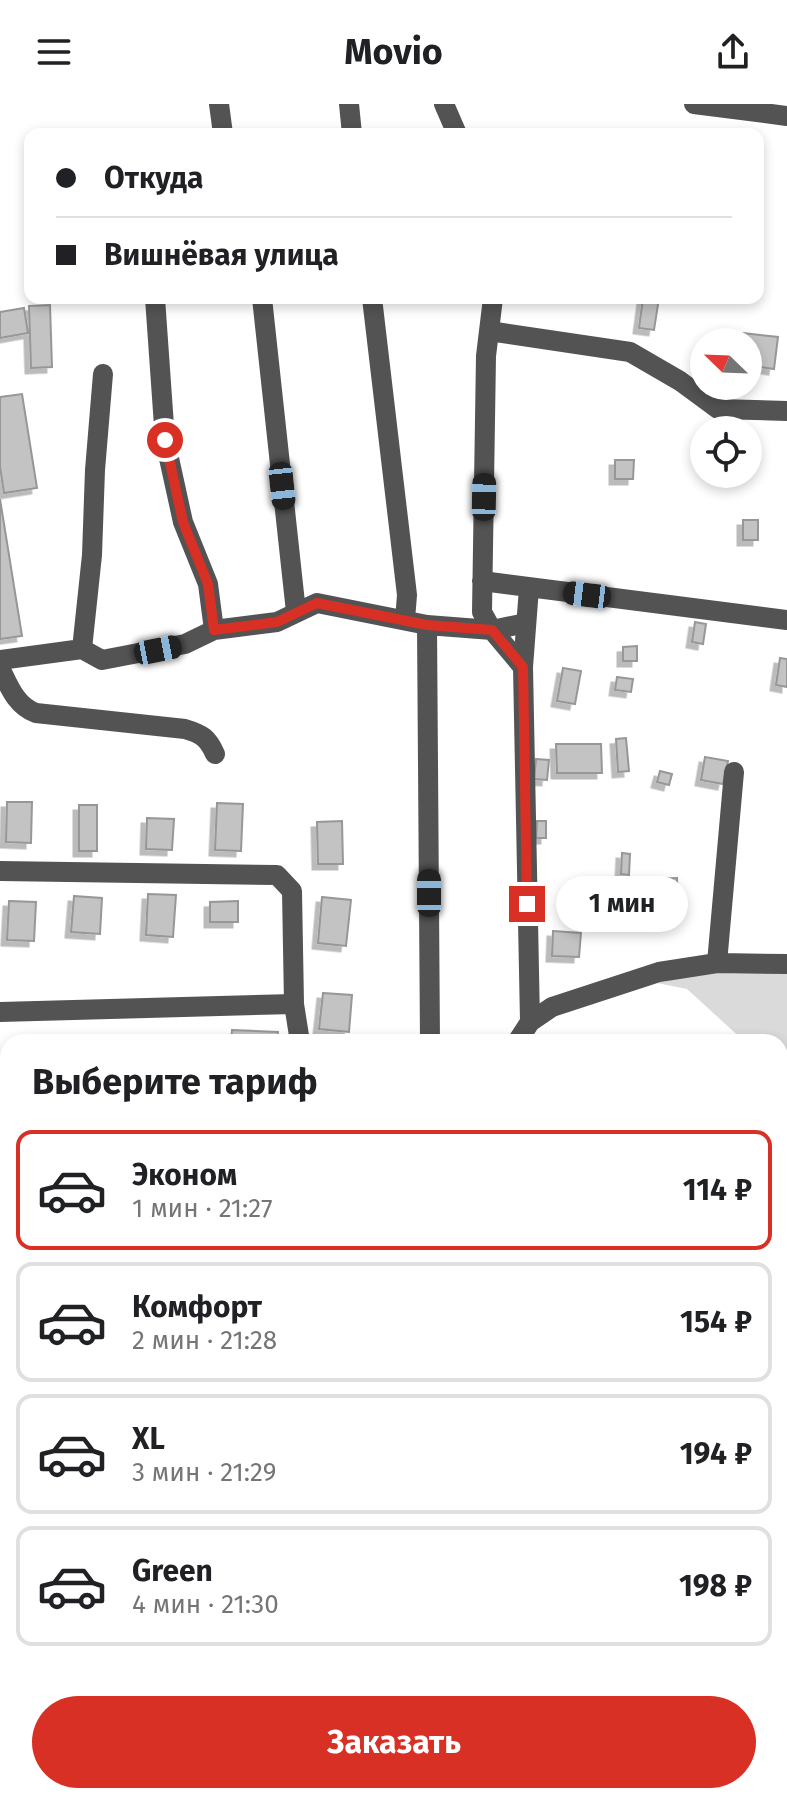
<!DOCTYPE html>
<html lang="ru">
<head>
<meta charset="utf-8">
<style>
  :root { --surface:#fff; --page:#f6f6f6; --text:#202124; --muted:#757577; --line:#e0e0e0; --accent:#d93025 }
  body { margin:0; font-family:"Fira Sans",sans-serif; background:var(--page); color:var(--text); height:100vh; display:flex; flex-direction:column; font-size:30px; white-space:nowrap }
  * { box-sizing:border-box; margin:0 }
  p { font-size:26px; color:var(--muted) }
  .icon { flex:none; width:44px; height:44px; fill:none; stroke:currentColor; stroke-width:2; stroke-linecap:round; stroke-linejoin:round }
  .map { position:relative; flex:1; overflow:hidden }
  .panel { position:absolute; left:0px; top:930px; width:788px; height:770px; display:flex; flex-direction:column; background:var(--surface); border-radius:24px 24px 0 0; box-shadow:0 4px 12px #0003 }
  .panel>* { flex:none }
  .guide { position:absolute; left:24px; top:24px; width:740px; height:176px; border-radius:16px; box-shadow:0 4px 12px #0003; display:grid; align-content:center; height:176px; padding:0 32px; background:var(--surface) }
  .needle { width:52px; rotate:293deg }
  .fabs { position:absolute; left:690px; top:224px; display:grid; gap:16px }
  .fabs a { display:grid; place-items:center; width:72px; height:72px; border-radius:50%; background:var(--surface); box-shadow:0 4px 12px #0003; font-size:40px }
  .end { position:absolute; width:36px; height:36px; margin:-18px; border:10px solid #d93025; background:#fff; box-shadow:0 0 0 4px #fff }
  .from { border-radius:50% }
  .bubble { position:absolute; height:56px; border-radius:28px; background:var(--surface); box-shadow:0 4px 12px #0003; font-size:26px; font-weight:700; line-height:56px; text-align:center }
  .car { position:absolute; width:24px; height:48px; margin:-24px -12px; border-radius:10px; box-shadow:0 0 6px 2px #0007; background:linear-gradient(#222 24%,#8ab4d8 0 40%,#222 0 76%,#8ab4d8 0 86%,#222 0) }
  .guide b { display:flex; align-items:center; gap:28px; height:76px; font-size:30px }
  .guide b+b { border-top:2px solid var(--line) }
  .guide i { width:20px; height:20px; background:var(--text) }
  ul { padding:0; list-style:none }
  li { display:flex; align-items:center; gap:24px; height:120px; margin:0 16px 12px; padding:0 16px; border:4px solid var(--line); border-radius:16px }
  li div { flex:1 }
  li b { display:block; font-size:30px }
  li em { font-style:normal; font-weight:700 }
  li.selected { border-color:var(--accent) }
  li>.icon { width:72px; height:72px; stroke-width:1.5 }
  h2 { padding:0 32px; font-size:36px; line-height:96px }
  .button { display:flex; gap:16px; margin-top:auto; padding:16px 32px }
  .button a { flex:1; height:92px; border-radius:48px; background:var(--accent); color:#fff; font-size:32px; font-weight:700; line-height:92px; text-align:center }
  header { display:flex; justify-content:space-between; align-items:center; height:104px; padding:0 32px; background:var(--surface); font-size:36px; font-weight:700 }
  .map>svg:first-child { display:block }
  .green { fill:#dadada }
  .water { fill:#a1a1a1 }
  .building { fill:#c3c3c3; stroke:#979797; stroke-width:2; filter:url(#shadow) }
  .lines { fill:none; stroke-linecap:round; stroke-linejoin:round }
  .major-casing { stroke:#dbdbdb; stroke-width:24 }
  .minor { stroke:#535353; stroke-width:20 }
  .major { stroke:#000; stroke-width:20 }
  .route { stroke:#d93025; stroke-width:10 }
</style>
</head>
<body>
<header><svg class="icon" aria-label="menu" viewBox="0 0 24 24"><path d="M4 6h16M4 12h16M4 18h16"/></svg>Movio<svg class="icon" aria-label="share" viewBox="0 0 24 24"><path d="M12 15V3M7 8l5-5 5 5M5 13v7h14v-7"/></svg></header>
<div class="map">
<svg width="787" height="1699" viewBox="0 0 787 1699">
  <defs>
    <filter id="shadow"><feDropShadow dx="-5.5" dy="5.5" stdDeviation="0" flood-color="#0004"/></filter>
  </defs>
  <rect width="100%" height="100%" fill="#fff"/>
  <path class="green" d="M 718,866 L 787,870 L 787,1019 L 780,1006 L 780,938 L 745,938 L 687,885 L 657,879 Z
    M 787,1310 L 787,1353 L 780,1358 L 780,1312 Z
    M 780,1625 L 787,1625 L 787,1679 L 780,1680 Z"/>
  <path class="water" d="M 787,1353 L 787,1625 L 780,1625 L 780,1358 Z"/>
  <path class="building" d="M 643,194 L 659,194 L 654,226 L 639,224 Z
    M 50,201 L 52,263 L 31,264 L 29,202 Z
    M 24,204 L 28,229 L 0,234 L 0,208 Z
    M 743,229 L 778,233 L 774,265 L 748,261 L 748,238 L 742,238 Z
    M 22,290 L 37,384 L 4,389 L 0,363 L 0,293 Z
    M 615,356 L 634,356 L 633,375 L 615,375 Z
    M 0,395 L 22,532 L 0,535 Z
    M 743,416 L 758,416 L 758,436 L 743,436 Z
    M 695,518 L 706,520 L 703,540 L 692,538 Z
    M 637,542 L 637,557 L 623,557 L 623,543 Z
    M 780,554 L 787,555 L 787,583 L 776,581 Z
    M 563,564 L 581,567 L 575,600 L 557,597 Z
    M 617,573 L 633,575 L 631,588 L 615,586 Z
    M 626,634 L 629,667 L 618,668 L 616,635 Z
    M 556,640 L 601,640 L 602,669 L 557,669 Z
    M 705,653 L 728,657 L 723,680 L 701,676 Z
    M 536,655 L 549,656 L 547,676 L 534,675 Z
    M 660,667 L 672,670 L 669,681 L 657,678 Z
    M 7,698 L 32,698 L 31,739 L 6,738 Z
    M 217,699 L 243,700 L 241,747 L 215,746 Z
    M 79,701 L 97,701 L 97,747 L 79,747 Z
    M 147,714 L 174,715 L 172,746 L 146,745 Z
    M 342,717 L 343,760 L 318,760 L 317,718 Z
    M 537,717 L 546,717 L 546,734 L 536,734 Z
    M 622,749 L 630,750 L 629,771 L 621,770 Z
    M 677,774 L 678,796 L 653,797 L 652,775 Z
    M 577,784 L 602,784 L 601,803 L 577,803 Z
    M 148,790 L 176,791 L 173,833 L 146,831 Z
    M 74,792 L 102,794 L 100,830 L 71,828 Z
    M 322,793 L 351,796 L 346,842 L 318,839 Z
    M 9,797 L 36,798 L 34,837 L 7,836 Z
    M 238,797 L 238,818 L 210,818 L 210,798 Z
    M 553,827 L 581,829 L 579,853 L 552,852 Z
    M 323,889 L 352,891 L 349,928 L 319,925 Z
    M 232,926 L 278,928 L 277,938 L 231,938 Z
    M 0,1072 L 8,1072 L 8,1111 L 8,1100 L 0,1100 Z
    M 0,1180 L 8,1180 L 8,1256 L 0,1255 Z
    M 7,1292 L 8,1293 L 8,1336 L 0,1333 L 0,1315 Z
    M 8,1522 L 8,1543 L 0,1540 Z
    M 16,1692 L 33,1692 L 50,1699 L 13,1699 Z
    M 269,1692 L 294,1692 L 298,1699 L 267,1699 L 264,1695 Z"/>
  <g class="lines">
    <defs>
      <path id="major" d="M 0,1044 L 8,1044
        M 780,1087 L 787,1089"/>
    </defs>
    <use href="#major" class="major-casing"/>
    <path class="minor" d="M 219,0 L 223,30
      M 349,0 L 352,30
      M 444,0 L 457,30
      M 694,0 L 787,12
      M 155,194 L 165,336 L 183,418 L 208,480 L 214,526
      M 262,194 L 296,508
      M 372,194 L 407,491 L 405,516
      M 493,194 L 486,252 L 482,508 L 492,526 L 523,563
      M 489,227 L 630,248 L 680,277 L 718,305 L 787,307
      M 482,477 L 787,516
      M 427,521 L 430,938
      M 82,545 L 92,451 L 95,366 L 103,270
      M 0,556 L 82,545 L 102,556 L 185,540 L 214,526 L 277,518 L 317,499 L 427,521 L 492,526 L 526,519
      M 0,564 C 9,582 16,602 36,609 L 185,625 C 202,630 208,634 215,650
      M 0,767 L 277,771 L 292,787 L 294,900
      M 717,859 L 734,668
      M 0,908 L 294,900 L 300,938
      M 530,918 L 552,903 L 659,868 L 717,859 L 787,860
      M 517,938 L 530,918 L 523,563 L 529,484
      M 0,1139 L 8,1138
      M 0,1383 L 8,1387
      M 0,1465 L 8,1451
      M 223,1692 L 226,1699
      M 470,1692 L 472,1699
      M 84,1699 L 88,1692"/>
    <use href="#major" class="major"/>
  </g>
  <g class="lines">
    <path class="route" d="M 165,336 L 183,418 L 208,480 L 214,526 L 277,518 L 317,499 L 427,521 L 492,526 L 523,563 L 527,800"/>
  </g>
</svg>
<div class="fabs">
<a><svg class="needle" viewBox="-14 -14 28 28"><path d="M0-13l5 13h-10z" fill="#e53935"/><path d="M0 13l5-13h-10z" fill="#757577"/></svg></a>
<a><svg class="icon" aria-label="locate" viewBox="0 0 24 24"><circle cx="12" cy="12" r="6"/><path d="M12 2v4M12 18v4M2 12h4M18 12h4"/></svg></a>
</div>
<i class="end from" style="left:165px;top:336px"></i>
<i class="end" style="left:527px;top:800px"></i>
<div class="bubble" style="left:556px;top:772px;width:132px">1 мин</div>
<i class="car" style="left:282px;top:382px;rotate:174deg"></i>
<i class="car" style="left:484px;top:393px;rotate:1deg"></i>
<i class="car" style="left:587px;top:491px;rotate:277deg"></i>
<i class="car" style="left:158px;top:546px;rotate:79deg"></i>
<i class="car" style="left:429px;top:789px;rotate:0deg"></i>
<div class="guide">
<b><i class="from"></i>Откуда</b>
<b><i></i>Вишнёвая улица</b>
</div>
<section class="panel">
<h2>Выберите тариф</h2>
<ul>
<li class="selected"><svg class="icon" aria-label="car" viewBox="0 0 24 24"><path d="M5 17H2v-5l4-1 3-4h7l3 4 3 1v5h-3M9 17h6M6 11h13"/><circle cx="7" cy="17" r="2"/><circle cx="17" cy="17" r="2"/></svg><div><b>Эконом</b><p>1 мин · 21:27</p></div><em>114 ₽</em></li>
<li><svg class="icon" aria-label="car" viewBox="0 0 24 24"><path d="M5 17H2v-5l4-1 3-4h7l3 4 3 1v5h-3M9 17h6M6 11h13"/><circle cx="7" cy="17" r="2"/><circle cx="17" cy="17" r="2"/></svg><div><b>Комфорт</b><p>2 мин · 21:28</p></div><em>154 ₽</em></li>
<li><svg class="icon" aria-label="car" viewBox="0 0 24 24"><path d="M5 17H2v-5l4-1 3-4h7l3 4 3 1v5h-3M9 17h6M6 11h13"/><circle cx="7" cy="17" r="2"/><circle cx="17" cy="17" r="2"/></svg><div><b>XL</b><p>3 мин · 21:29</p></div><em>194 ₽</em></li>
<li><svg class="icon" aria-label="car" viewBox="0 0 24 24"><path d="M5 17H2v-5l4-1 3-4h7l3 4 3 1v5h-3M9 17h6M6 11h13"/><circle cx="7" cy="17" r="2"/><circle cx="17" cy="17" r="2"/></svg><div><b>Green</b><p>4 мин · 21:30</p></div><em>198 ₽</em></li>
</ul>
<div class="button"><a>Заказать</a></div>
</section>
</div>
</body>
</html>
